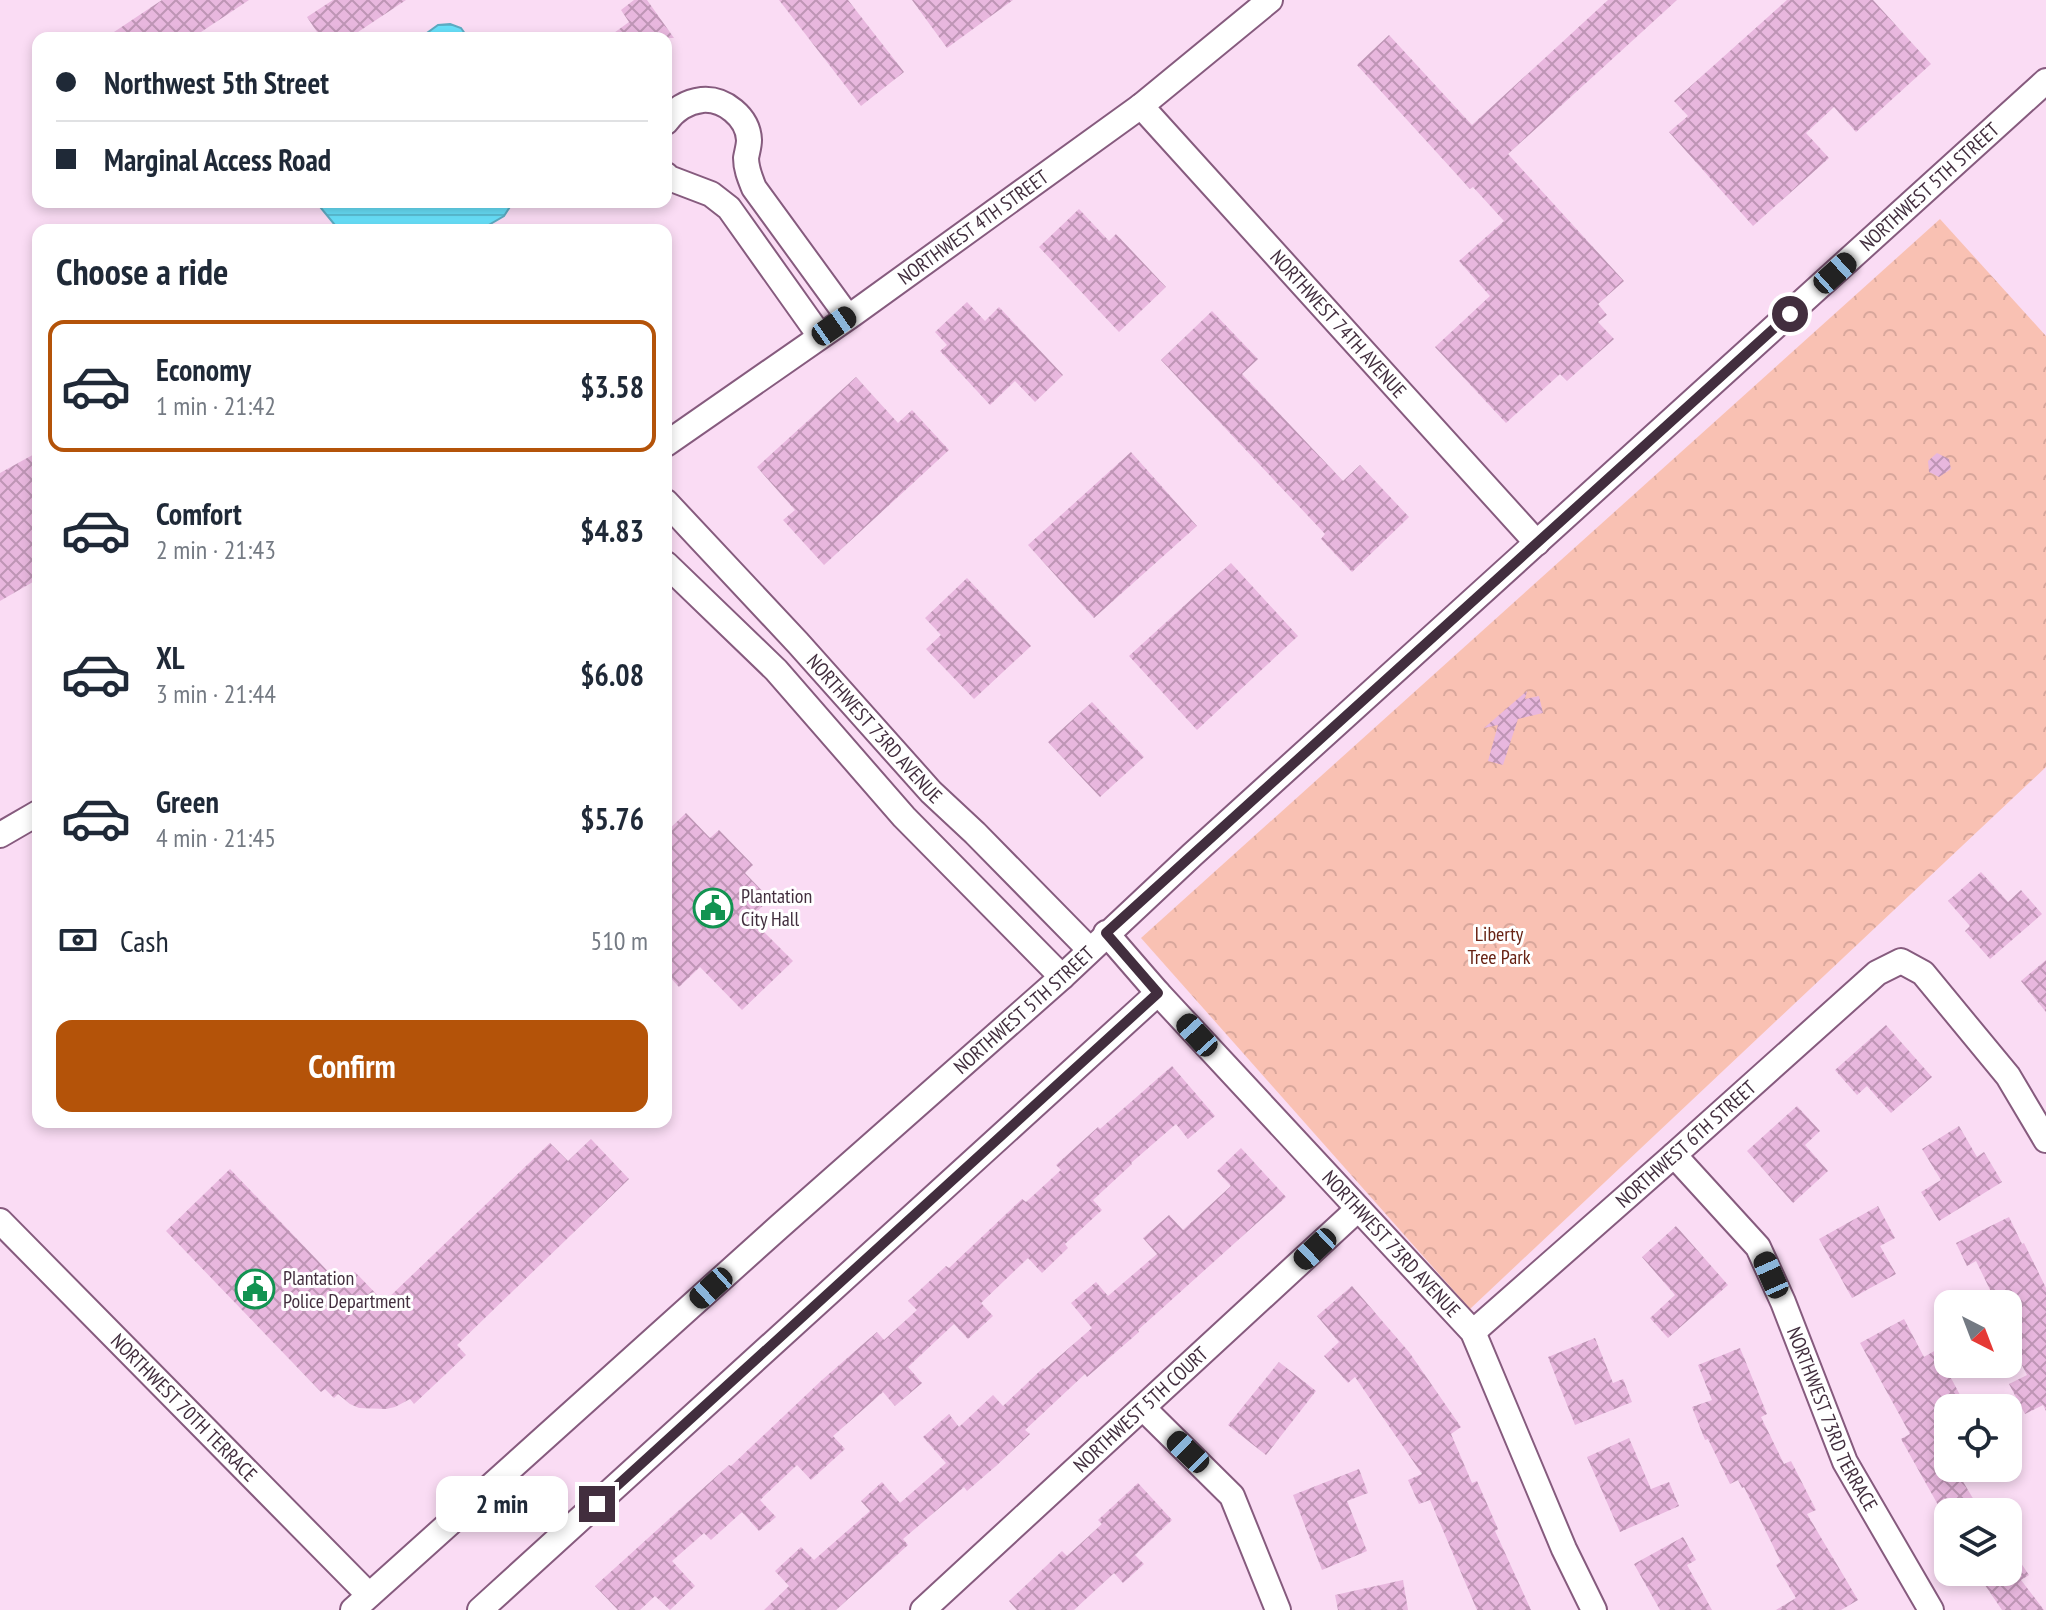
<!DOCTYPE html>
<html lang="en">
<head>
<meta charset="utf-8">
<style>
  :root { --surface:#fff; --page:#f2f2f3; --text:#1f2937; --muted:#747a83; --line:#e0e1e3; --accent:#b45309 }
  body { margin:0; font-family:"PT Sans Narrow",sans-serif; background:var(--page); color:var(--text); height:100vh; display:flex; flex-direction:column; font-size:30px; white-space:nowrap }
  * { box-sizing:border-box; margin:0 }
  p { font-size:26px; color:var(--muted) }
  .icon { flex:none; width:44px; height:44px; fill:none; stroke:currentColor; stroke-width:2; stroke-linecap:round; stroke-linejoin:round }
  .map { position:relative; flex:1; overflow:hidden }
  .drawer { position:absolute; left:32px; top:224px; width:640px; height:904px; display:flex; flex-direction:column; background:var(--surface); border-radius:16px; box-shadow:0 4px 12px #0003 }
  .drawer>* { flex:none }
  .top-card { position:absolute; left:32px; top:32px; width:640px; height:176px; border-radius:16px; box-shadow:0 4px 12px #0003; display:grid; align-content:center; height:176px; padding:0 24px; background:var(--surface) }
  .needle { width:52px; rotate:138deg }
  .buttons { position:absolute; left:1934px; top:1290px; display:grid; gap:16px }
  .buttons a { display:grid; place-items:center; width:88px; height:88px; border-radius:16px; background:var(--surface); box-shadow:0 4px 12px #0003; font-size:40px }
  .end { position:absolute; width:36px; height:36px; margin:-18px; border:10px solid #422e3e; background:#fff; box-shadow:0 0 0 4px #fff }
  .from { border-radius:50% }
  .bubble { position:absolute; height:56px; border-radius:16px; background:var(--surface); box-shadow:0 4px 12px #0003; font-size:26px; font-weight:700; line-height:56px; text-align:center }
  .car { position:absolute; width:24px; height:48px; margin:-24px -12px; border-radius:10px; box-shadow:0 0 6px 2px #0007; background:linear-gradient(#222 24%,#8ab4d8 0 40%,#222 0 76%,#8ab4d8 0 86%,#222 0) }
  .top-card b { display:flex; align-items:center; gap:28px; height:76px; font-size:30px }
  .top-card b+b { border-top:2px solid var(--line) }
  .top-card i { width:20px; height:20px; background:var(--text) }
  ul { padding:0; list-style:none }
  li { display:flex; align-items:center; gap:24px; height:132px; margin:0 16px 12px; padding:0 8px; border:4px solid transparent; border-radius:16px }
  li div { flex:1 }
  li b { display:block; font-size:30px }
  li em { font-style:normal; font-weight:700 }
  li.active { border-color:var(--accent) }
  li>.icon { width:72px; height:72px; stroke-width:1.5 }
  h2 { padding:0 24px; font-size:36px; line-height:96px }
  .pay { display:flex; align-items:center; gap:20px; height:88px; padding:0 24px; font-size:30px }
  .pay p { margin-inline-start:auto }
  .button { display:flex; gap:16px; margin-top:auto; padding:16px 24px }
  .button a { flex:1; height:92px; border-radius:16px; background:var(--accent); color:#fff; font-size:32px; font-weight:700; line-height:92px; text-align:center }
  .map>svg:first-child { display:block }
  .park { fill:url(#park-crowns) }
  .water { fill:url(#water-rules); stroke:#5dabc2; stroke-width:2 }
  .building { fill:url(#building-cross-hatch) }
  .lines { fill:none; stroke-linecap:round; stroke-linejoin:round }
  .minor-casing { stroke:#865b7e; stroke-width:28 }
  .minor { stroke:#fff; stroke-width:24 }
  .route { stroke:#422e3e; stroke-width:10 }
  .labels { text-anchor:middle; stroke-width:6; stroke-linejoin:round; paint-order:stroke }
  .street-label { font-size:20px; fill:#422e3e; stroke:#fff }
  .poi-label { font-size:20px; fill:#422e3e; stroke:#fff; text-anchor:start }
  .park-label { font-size:20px; fill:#682314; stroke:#fff }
</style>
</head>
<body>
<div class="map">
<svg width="2046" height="1610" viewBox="0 0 2046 1610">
  <defs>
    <pattern id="park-crowns" width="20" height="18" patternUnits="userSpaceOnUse" patternTransform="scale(2)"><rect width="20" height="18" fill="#f9c1b3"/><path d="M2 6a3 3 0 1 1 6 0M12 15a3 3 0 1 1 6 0" fill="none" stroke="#d7a69b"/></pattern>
    <pattern id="water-rules" width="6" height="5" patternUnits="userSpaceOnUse" patternTransform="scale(2)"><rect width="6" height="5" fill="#68e0fa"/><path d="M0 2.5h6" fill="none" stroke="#5bc0d7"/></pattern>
    <pattern id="building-cross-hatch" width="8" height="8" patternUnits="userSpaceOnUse" patternTransform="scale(2)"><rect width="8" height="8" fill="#e8b7de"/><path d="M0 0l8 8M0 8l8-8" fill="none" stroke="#be95b5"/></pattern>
  </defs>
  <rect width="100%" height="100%" fill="#fadcf4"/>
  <path class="park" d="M 1940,219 L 2046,336 L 2046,767 L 1470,1309 L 1141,938 Z"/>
  <path class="water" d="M 450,24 L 461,28 L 468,38 L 420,38 L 438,25 Z
    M 316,202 L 513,202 L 504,216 L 480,230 L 339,230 Z"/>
  <path class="building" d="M 162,0 L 249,0 L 192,38 L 105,38 Z
    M 333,0 L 406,0 L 349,38 L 321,38 L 307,17 Z
    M 634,0 L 647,0 L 674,38 L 607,38 L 629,22 L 621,10 Z
    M 779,0 L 848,0 L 904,72 L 861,106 Z
    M 912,0 L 1013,0 L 947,48 Z
    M 1608,0 L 1677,0 L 1508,154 L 1624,281 L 1598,304 L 1607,315 L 1598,322 L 1614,339 L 1567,381 L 1560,374 L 1506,423 L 1435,347 L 1490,296 L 1459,261 L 1504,221 L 1473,187 L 1470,189 L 1357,65 L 1389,35 L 1472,125 Z
    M 1787,0 L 1873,0 L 1931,64 L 1856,132 L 1834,107 L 1806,133 L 1829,158 L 1753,226 L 1669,132 L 1688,116 L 1674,101 Z
    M 1079,209 L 1109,241 L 1116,234 L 1166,287 L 1119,332 L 1039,247 Z
    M 967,302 L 985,321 L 999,307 L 1063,375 L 1035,402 L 1015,381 L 990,405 L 940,351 L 947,345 L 935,332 Z
    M 1212,311 L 1258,359 L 1242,374 L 1343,481 L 1360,465 L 1409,517 L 1352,572 L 1321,539 L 1325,534 L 1161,360 Z
    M 856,377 L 898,423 L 912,410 L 949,450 L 824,565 L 783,520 L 795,510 L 757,467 Z
    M 38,452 L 38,579 L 0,601 L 0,473 Z
    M 1131,452 L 1197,526 L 1094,618 L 1028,545 Z
    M 1937,453 L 1949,459 L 1951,469 L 1939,477 L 1929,472 L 1928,461 Z
    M 1231,563 L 1298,636 L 1197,730 L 1129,656 Z
    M 967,578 L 1031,646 L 974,699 L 926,649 L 941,635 L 925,618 Z
    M 1527,691 L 1525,699 L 1539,696 L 1543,713 L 1518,719 L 1503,765 L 1488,761 L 1498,725 L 1484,728 Z
    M 1092,702 L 1144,757 L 1100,797 L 1048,742 Z
    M 686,813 L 710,838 L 719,830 L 753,865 L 745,873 L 770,899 L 750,918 L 793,961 L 742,1010 L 700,967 L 679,987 L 666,973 L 666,832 Z
    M 1981,872 L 2008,902 L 2021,890 L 2042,914 L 1990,959 L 1965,931 L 1970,926 L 1948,901 Z
    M 2046,960 L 2046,1012 L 2021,981 Z
    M 1886,1025 L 1932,1077 L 1891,1113 L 1867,1086 L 1857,1095 L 1835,1070 Z
    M 1172,1066 L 1215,1116 L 1188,1139 L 1176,1124 L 1131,1163 L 1132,1164 L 1093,1200 L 1102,1210 L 1065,1244 L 1068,1248 L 1042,1273 L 1028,1258 L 981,1303 L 993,1316 L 968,1339 L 954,1324 L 908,1367 L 922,1383 L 895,1406 L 883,1392 L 833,1436 L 845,1449 L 811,1480 L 797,1465 L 760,1500 L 776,1517 L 759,1531 L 742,1512 L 711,1540 L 704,1533 L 672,1561 L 695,1586 L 670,1610 L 655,1596 L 640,1610 L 618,1610 L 595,1586 L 729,1465 L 731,1466 L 822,1380 L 877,1332 L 884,1340 L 917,1310 L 908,1301 L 946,1266 L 949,1268 L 1022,1199 L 1026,1202 L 1061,1170 L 1056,1165 L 1098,1127 L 1100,1129 Z
    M 1797,1106 L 1820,1131 L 1805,1145 L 1828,1171 L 1793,1203 L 1747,1151 Z
    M 1959,1126 L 1977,1157 L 1984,1152 L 2002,1182 L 1939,1221 L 1921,1192 L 1941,1180 L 1922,1149 Z
    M 591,1139 L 629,1179 L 457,1345 L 466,1355 L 414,1404 L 410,1399 L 395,1407 L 386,1409 L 359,1408 L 350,1404 L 338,1394 L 334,1398 L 325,1389 L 321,1392 L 166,1231 L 230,1169 L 341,1285 L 355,1272 L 384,1302 L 550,1143 L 568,1161 Z
    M 1241,1148 L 1286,1197 L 1138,1330 L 1139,1332 L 1087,1377 L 1085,1374 L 1025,1430 L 1030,1434 L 996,1466 L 967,1491 L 964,1487 L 903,1539 L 908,1545 L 836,1610 L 764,1610 L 789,1586 L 775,1571 L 801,1547 L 814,1560 L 870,1511 L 861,1501 L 882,1482 L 900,1503 L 946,1463 L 923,1437 L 949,1414 L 959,1427 L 993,1395 L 1003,1406 L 1043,1368 L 1045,1369 L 1092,1328 L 1071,1303 L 1096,1282 L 1108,1296 L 1157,1254 L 1143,1238 L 1169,1215 L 1183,1230 L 1231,1186 L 1217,1171 Z
    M 1878,1206 L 1895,1238 L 1880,1246 L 1896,1274 L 1852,1298 L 1819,1239 Z
    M 2009,1217 L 2022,1244 L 2024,1243 L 2046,1288 L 2046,1411 L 2043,1405 L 2025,1414 L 2009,1384 L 2027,1375 L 2008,1338 L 2008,1304 L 1997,1304 L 1976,1261 L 1967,1266 L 1956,1243 Z
    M 1676,1226 L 1728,1285 L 1668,1338 L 1650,1318 L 1675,1295 L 1642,1257 Z
    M 1352,1286 L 1409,1352 L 1461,1427 L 1451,1434 L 1472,1483 L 1477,1481 L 1498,1529 L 1495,1531 L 1531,1610 L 1477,1610 L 1430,1500 L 1419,1504 L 1408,1480 L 1422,1474 L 1355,1377 L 1348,1383 L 1324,1356 L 1339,1342 L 1317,1316 Z
    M 1904,1319 L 1924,1357 L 1936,1350 L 1967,1408 L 1948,1408 L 1948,1468 L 1955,1468 L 1981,1512 L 1942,1512 L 1901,1439 L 1910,1434 L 1860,1343 Z
    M 1595,1338 L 1613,1383 L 1623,1379 L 1632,1402 L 1575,1425 L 1548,1357 Z
    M 1740,1348 L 1767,1414 L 1761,1417 L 1784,1464 L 1791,1461 L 1816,1510 L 1807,1514 L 1858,1600 L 1841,1610 L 1776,1610 L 1796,1598 L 1776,1565 L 1781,1562 L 1744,1487 L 1742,1488 L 1738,1480 L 1730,1484 L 1708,1439 L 1705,1440 L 1692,1407 L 1712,1400 L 1698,1365 Z
    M 1279,1362 L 1316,1391 L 1266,1455 L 1228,1425 Z
    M 1629,1438 L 1651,1489 L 1669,1482 L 1679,1506 L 1620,1532 L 1587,1457 Z
    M 1359,1469 L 1368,1493 L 1347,1501 L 1367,1551 L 1322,1570 L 1293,1495 Z
    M 1138,1483 L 1172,1520 L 1135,1555 L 1144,1564 L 1123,1583 L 1114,1573 L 1074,1610 L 1017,1610 L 1009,1601 L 1062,1551 L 1067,1556 L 1102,1524 L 1098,1520 Z
    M 1683,1537 L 1696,1560 L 1687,1565 L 1712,1610 L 1660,1610 L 1634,1564 Z
    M 2008,1544 L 2029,1575 L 2021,1580 L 2044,1610 L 2002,1610 L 1976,1572 L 2008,1572 Z
    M 1403,1580 L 1408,1610 L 1338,1610 L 1335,1595 Z"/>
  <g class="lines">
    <defs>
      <g id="minor">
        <path id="s1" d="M 1141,106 L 1537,543"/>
        <path d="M 666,122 C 675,109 686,102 702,100 C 724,98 748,117 749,140 C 749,146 747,152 746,158 C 746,169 750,178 754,188 L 848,317"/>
        <path d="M 666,175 L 669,178 L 711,194 L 729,208 L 820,336"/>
        <path id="s2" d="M 666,444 L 853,314 L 1141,106 L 1270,0"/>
        <path id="s3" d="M 666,502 L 798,643 L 931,792 L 975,833 L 1089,949"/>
        <path d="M 666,564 L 776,670 L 904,817 L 1062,977"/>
        <path d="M 0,835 L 38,813"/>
        <path id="s4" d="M 1106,933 L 1158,993 L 1473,1332 L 1564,1549 L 1594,1610"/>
        <path id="s5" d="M 1674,1155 L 1758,1247 L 1783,1302 L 1845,1462 L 1931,1610"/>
        <path id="s6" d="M 0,1221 L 369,1595"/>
        <path id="s7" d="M 1473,1332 L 1674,1155 L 1877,973 L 1901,961 L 1923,973 L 2008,1076 L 2046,1140"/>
        <path d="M 1143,1408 L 1232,1496 L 1278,1610"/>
        <path id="s8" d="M 353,1610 L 780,1226 L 1062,977 L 1192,855 L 2046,81"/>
        <path d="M 480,1610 L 1158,993"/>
        <path id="s9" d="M 923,1610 L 1358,1209"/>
      </g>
    </defs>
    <use href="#minor" class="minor-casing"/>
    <use href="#minor" class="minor"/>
  </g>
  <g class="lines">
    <path class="route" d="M 597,1504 L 1158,993 L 1106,933 L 1790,314"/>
  </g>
  <defs>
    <symbol id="civic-ring" viewBox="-11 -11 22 22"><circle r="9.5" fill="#fff" stroke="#129351" stroke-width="1.5"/><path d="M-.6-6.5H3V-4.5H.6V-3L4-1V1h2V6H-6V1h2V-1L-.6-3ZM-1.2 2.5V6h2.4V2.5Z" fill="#129351"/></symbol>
  </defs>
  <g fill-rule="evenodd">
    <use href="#civic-ring" x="691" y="886" width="44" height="44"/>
    <use href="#civic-ring" x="233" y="1267" width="44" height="44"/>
  </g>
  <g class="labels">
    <g class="street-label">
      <text dy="7" stroke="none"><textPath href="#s8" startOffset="2124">NORTHWEST 5TH STREET</textPath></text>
      <text dy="7" stroke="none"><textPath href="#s2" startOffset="376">NORTHWEST 4TH STREET</textPath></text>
      <text dy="7" stroke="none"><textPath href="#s1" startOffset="294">NORTHWEST 74TH AVENUE</textPath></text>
      <text dy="7" stroke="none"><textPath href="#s3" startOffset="308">NORTHWEST 73RD AVENUE</textPath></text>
      <text dy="7" stroke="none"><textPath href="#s8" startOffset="900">NORTHWEST 5TH STREET</textPath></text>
      <text dy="7" stroke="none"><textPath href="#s7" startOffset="284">NORTHWEST 6TH STREET</textPath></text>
      <text dy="7" stroke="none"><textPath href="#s4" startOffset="422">NORTHWEST 73RD AVENUE</textPath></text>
      <text dy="7" stroke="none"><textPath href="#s6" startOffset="262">NORTHWEST 70TH TERRACE</textPath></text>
      <text dy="7" stroke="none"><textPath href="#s9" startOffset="296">NORTHWEST 5TH COURT</textPath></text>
      <text dy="7" stroke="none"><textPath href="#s5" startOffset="312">NORTHWEST 73RD TERRACE</textPath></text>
    </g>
    <g class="poi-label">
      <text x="741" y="903">Plantation<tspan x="741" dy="23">City Hall</tspan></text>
      <text x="283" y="1285">Plantation<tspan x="283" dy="23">Police Department</tspan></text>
    </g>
    <g class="park-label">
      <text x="1499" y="941">Liberty<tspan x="1499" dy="23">Tree Park</tspan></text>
    </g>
  </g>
</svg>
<div class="buttons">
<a><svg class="needle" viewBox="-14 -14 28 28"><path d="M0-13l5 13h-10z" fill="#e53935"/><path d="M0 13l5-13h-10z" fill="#747a83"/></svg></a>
<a><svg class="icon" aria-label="locate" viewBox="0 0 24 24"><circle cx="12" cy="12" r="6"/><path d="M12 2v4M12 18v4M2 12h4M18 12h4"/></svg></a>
<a><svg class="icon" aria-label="layers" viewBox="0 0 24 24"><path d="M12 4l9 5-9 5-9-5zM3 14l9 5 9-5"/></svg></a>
</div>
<i class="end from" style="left:1790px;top:314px"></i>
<i class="end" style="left:597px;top:1504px"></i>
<div class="bubble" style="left:436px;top:1476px;width:132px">2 min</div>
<i class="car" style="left:1835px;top:273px;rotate:48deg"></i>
<i class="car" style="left:834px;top:326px;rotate:55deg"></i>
<i class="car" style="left:1197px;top:1035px;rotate:318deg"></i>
<i class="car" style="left:1315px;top:1249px;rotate:227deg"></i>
<i class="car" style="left:1771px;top:1275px;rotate:336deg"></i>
<i class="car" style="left:711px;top:1288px;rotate:228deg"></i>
<i class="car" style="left:1188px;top:1452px;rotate:314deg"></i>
<div class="top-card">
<b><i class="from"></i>Northwest 5th Street</b>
<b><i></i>Marginal Access Road</b>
</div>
<section class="drawer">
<h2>Choose a ride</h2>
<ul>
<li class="active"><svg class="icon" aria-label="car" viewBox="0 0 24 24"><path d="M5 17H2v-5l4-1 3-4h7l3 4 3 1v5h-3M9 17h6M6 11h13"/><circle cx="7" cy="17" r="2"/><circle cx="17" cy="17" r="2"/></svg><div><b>Economy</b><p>1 min · 21:42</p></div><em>$3.58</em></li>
<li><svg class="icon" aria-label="car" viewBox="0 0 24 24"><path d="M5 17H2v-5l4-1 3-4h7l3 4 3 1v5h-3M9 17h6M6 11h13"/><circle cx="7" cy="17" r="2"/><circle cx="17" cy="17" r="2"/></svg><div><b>Comfort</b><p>2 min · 21:43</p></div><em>$4.83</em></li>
<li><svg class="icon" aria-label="car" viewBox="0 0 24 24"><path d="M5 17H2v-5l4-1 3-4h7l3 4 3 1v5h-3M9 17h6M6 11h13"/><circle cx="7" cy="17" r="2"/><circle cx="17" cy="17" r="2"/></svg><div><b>XL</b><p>3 min · 21:44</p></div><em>$6.08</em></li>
<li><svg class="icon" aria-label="car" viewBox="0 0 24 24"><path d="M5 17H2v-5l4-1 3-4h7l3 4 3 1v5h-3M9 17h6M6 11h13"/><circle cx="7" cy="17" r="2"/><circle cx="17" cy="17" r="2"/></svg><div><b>Green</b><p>4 min · 21:45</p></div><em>$5.76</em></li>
</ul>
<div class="pay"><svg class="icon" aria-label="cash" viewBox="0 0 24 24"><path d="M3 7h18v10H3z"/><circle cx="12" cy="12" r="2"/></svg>Cash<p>510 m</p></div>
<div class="button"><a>Confirm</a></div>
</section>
</div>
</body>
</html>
